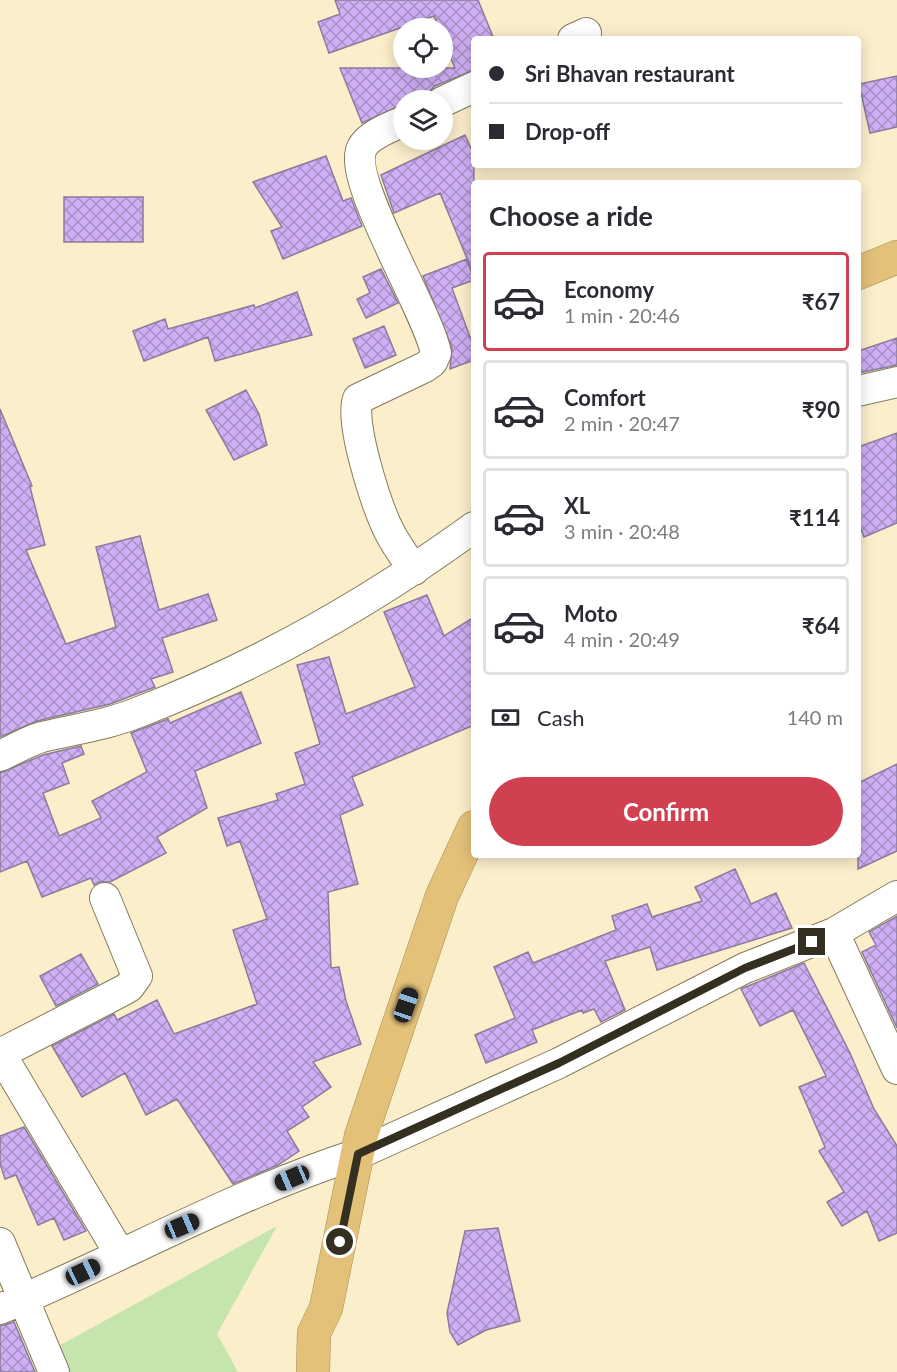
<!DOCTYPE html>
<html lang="en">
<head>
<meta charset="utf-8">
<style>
  :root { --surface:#fff; --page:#f2f2f3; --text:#2b2b33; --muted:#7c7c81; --line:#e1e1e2; --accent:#d04051 }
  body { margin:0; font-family:Lato,sans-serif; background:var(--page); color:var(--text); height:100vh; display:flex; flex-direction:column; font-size:22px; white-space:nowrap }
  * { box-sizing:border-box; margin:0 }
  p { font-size:20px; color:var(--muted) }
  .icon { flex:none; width:33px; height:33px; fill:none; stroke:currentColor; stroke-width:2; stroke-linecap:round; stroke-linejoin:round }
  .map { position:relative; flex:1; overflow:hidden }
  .sheet { position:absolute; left:471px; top:180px; width:390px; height:678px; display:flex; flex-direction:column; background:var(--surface); border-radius:6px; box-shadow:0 3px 15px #0003 }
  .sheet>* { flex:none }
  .guide { position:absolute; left:471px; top:36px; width:390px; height:132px; border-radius:6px; box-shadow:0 3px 15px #0003; display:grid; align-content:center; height:132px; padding:0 18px; background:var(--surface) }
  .fabs { position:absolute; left:393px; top:18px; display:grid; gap:12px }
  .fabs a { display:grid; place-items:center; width:60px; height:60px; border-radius:50%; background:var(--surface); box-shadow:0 3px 15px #0003; font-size:30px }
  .end { position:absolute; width:27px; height:27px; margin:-14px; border:8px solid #342f21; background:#fff; box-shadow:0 0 0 3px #fff }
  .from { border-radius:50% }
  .car { position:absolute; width:18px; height:36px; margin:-18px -9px; border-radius:8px; box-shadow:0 0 4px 2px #0007; background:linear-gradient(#222 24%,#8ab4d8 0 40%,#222 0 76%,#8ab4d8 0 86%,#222 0) }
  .guide b { display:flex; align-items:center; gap:21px; height:57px; font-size:22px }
  .guide b+b { border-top:2px solid var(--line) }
  .guide i { width:15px; height:15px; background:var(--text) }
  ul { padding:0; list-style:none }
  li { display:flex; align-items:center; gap:18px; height:99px; margin:0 12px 9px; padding:0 6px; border:3px solid var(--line); border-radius:6px }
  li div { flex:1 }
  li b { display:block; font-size:22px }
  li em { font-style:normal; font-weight:700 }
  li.selected { border-color:var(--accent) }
  li>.icon { width:54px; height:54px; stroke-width:1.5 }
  h2 { padding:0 18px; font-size:27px; line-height:72px }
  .pay { display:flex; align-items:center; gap:15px; height:66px; padding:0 18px; font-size:22px }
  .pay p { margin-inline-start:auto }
  .button { display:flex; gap:12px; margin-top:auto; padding:12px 18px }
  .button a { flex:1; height:69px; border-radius:36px; background:var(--accent); color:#fff; font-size:24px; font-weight:700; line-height:69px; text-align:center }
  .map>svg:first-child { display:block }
  .green { fill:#c5e5ac }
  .building { fill:url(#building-cross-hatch); stroke:#8a7c9b; stroke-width:1.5 }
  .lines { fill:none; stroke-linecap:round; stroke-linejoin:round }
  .street-casing { stroke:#857a5a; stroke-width:32 }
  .highway-casing { stroke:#a68e5a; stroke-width:34 }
  .street { stroke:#fff; stroke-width:30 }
  .highway { stroke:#e4c179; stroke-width:33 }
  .route { stroke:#342f21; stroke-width:8 }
</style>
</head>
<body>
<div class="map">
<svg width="897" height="1372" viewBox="0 0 897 1372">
  <defs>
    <pattern id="building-cross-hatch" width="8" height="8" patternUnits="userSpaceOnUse" patternTransform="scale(1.5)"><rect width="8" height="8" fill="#cfaff5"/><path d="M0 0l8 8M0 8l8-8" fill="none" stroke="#a98fc6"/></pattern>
  </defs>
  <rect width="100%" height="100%" fill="#fbeecb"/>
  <path class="green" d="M 277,1226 L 217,1334 L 238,1372 L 70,1372 L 57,1347 Z"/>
  <path class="building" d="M 335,0 L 478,0 L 494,39 L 474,39 L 474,70 L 435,86 L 428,93 L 425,100 L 404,100 L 404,104 L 362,123 L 340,68 L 455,68 L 442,37 L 442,28 L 439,28 L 434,16 L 329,53 L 318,22 L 340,14 Z
    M 897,76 L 897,127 L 870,133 L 859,84 Z
    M 465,135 L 474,155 L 473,273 L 440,193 L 394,213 L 381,175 Z
    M 326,156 L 343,201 L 351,198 L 362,226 L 283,259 L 271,231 L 282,227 L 253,182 Z
    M 64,197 L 143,197 L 143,242 L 64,242 Z
    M 467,259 L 474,280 L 452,288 L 474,348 L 474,360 L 450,369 L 452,348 L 423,276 Z
    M 381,269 L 398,303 L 366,318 L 357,299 L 370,293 L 363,277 Z
    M 297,292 L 312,335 L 215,361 L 208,337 L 144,361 L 133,331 L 165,319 L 168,329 L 254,305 L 255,308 Z
    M 384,326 L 396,355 L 365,368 L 353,339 Z
    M 897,338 L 897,365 L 858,373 L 858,351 Z
    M 246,390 L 259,414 L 267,445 L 234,460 L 206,410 Z
    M 0,409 L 32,486 L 30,487 L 45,545 L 26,550 L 66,644 L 116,627 L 96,547 L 140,536 L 159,610 L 208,594 L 217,620 L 162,638 L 173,672 L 151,679 L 155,687 L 110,704 L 37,721 L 0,737 Z
    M 897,433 L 897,523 L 864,537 L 858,521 L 858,447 Z
    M 427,595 L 444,636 L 474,617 L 474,725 L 352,777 L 363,805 L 340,815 L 358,884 L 328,892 L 331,968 L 339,967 L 346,1001 L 361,1044 L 313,1062 L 331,1087 L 302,1107 L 309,1117 L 287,1131 L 299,1151 L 278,1165 L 233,1184 L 177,1099 L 146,1115 L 125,1073 L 82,1097 L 52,1046 L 114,1014 L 117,1020 L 157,1000 L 174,1034 L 257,1004 L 233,930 L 267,919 L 240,841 L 227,846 L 218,818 L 278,800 L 276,794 L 305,784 L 295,753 L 320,744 L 297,665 L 329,657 L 346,714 L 415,687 L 384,612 Z
    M 241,692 L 261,743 L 195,771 L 207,808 L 157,837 L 166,853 L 110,882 L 99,882 L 94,885 L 91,878 L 42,897 L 27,861 L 0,872 L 0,773 L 43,755 L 81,746 L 84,754 L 62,763 L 69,783 L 43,793 L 59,836 L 101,818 L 92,801 L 147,772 L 131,733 L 168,719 L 170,723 Z
    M 897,764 L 897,851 L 858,869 L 858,783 Z
    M 735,869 L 751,904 L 776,893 L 792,928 L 657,970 L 650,947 L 605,961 L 625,1010 L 601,1022 L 594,1009 L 583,1013 L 582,1010 L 532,1030 L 537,1042 L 486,1063 L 475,1035 L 515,1018 L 494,967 L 528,952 L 533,963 L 616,930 L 612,916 L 647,904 L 652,917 L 702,901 L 695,887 Z
    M 897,916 L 897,1028 L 862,952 L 876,945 L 869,932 Z
    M 81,954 L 98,984 L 56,1006 L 40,976 Z
    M 804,963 L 850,1053 L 874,1109 L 897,1146 L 897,1233 L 879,1241 L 867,1211 L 842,1226 L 827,1202 L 844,1192 L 819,1151 L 825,1147 L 799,1087 L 826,1076 L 793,1010 L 760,1026 L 741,989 Z
    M 24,1127 L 86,1231 L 64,1240 L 54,1218 L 38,1225 L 16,1175 L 5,1179 L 0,1164 L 0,1136 Z
    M 498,1228 L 520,1321 L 486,1330 L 458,1345 L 450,1332 L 447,1313 L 465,1231 Z
    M 14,1322 L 35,1372 L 0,1372 L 0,1326 Z"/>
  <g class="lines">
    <defs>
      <path id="street" d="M 573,39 L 586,33
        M 442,102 L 474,87
        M 404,121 C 391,127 368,135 362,148 C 346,179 428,311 436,353 L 432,362 L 425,367 L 358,399 C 349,422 377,507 389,531 C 396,545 405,557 414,570
        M 858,391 L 897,382
        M 0,756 C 13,750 28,741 42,737 C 75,729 107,725 139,712 C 258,666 371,602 474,527
        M 834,933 L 897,1069
        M 0,1053 L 120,1254
        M 0,1054 L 120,992 L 129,987 L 137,976 L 105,898
        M 0,1243 L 54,1372
        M 0,1309 C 120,1259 234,1194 358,1154 L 559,1063 L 745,968 L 834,933 L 897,896"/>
      <path id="highway" d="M 858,273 L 897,257
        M 313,1372 L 314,1333 L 326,1308 L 361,1136 L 442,896 L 474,827"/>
    </defs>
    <use href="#street" class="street-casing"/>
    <use href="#highway" class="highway-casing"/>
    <use href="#street" class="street"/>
    <use href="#highway" class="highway"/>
  </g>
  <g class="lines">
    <path class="route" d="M 340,1242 L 358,1154 L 559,1063 L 745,968 L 812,942"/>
  </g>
</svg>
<div class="fabs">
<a><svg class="icon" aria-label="locate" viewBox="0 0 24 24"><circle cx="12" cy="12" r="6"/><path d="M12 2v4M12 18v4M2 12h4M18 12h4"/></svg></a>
<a><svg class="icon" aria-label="layers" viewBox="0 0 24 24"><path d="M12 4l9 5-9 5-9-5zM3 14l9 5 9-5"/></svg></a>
</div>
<i class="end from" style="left:340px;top:1242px"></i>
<i class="end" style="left:812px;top:942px"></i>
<i class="car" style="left:406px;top:1005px;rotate:19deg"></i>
<i class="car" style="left:292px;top:1178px;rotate:247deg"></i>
<i class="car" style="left:182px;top:1226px;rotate:67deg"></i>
<i class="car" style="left:83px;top:1272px;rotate:65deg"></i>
<div class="guide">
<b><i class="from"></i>Sri Bhavan restaurant</b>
<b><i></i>Drop-off</b>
</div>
<section class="sheet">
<h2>Choose a ride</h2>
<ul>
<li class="selected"><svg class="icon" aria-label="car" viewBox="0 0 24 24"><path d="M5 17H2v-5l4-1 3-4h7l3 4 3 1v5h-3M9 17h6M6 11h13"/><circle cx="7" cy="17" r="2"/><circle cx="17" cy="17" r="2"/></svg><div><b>Economy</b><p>1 min · 20:46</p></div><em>₹67</em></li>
<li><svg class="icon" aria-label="car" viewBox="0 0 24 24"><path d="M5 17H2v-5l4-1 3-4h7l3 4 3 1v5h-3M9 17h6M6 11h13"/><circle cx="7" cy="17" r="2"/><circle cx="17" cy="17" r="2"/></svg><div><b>Comfort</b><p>2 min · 20:47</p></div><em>₹90</em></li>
<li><svg class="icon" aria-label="car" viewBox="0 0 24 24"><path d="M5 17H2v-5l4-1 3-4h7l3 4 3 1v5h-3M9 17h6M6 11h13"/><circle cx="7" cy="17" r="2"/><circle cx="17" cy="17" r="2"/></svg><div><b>XL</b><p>3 min · 20:48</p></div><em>₹114</em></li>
<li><svg class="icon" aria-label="car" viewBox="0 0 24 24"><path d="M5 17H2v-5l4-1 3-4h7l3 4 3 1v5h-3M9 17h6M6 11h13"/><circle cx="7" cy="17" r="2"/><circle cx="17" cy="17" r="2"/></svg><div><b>Moto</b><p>4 min · 20:49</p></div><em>₹64</em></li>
</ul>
<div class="pay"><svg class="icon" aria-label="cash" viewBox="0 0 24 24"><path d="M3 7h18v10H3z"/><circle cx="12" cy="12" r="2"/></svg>Cash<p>140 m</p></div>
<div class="button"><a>Confirm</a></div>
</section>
</div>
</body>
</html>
